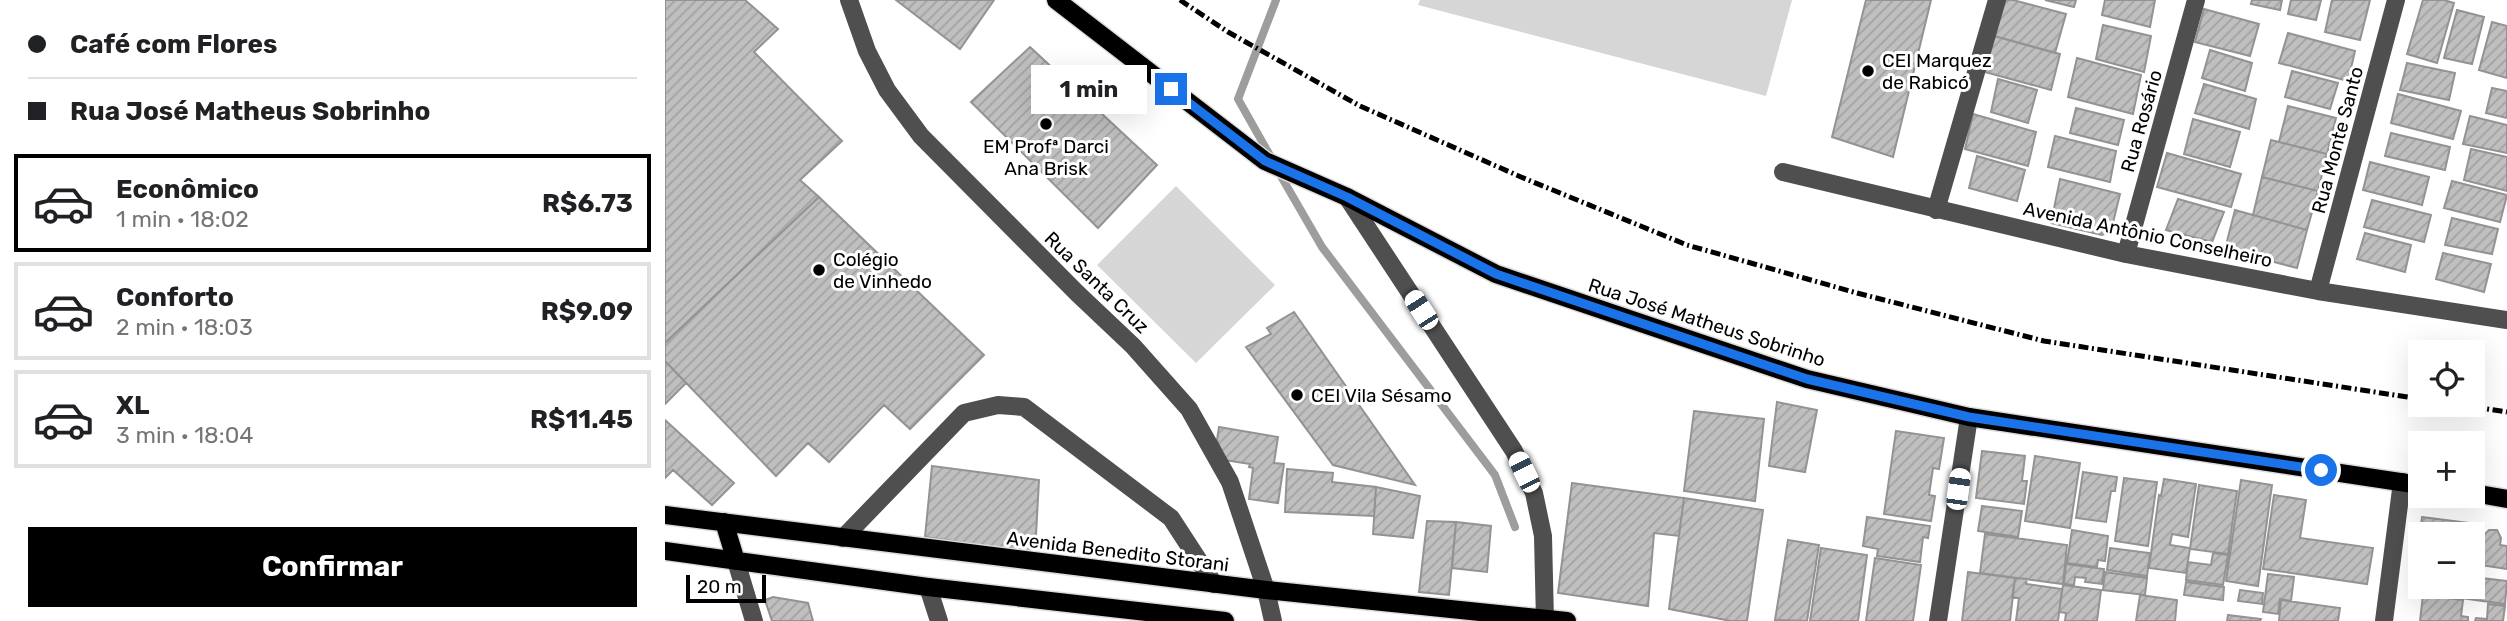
<!DOCTYPE html>
<html lang="pt">
<head>
<meta charset="utf-8">
<style>
  :root { --surface:#fff; --page:#f6f6f6; --text:#202124; --muted:#757577; --line:#e0e0e0; --accent:#000 }
  body { margin:0; font-family:Rubik,sans-serif; background:var(--page); color:var(--text); height:100vh; display:flex; flex-direction:column; font-size:26px; white-space:nowrap }
  * { box-sizing:border-box; margin:0 }
  p { font-size:23px; color:var(--muted) }
  .icon { flex:none; width:38px; height:38px; fill:none; stroke:currentColor; stroke-width:2; stroke-linecap:round; stroke-linejoin:round }
  .map { position:relative; flex:1; overflow:hidden }
  .drawer { display:flex; flex-direction:column; background:var(--surface); width:665px }
  .drawer>* { flex:none }
  .banner { display:grid; align-content:center; height:154px; padding:0 28px; background:var(--surface) }
  .fabs { position:absolute; left:1743px; top:340px; display:grid; gap:14px }
  .fabs a { display:grid; place-items:center; width:77px; height:77px; border-radius:0px; background:var(--surface); box-shadow:0 7px 28px #0002; font-size:35px }
  .scale { position:absolute; left:21px; bottom:18px; width:80px; box-sizing:border-box; padding-left:7px; border:4px solid #000; border-top:0; font-size:19px; line-height:24px; white-space:nowrap; color:#000; -webkit-text-stroke:5px #fff; paint-order:stroke }
  .end { position:absolute; width:32px; height:32px; margin:-16px; border:9px solid #1a73e8; background:#fff; box-shadow:0 0 0 4px #fff }
  .from { border-radius:50% }
  .bubble { position:absolute; height:49px; border-radius:0px; background:var(--surface); box-shadow:0 7px 28px #0002; font-size:23px; font-weight:700; line-height:49px; text-align:center }
  .car { position:absolute; width:21px; height:42px; margin:-21px -10px; border-radius:9px; box-shadow:0 0 5px 2px #0007; background:linear-gradient(#fff 24%,#345 0 40%,#fff 0 76%,#345 0 86%,#fff 0) }
  .banner b { display:flex; align-items:center; gap:24px; height:66px; font-size:26px }
  .banner b+b { border-top:2px solid var(--line) }
  .banner i { width:18px; height:18px; background:var(--text) }
  ul { padding:0; list-style:none }
  li { display:flex; align-items:center; gap:21px; height:98px; margin:0 14px 10px; padding:0 14px; border:4px solid var(--line); border-radius:0px }
  li div { flex:1 }
  li b { display:block; font-size:26px }
  li em { font-style:normal; font-weight:700 }
  li.active { border-color:var(--accent) }
  li>.icon { width:63px; height:63px; stroke-width:1.5 }
  .cta { display:flex; gap:14px; margin-top:auto; padding:14px 28px }
  .cta a { flex:1; height:80px; border-radius:0px; background:var(--accent); color:#fff; font-size:28px; font-weight:700; line-height:80px; text-align:center }
  main { display:flex; flex:1; min-height:0 }
  .map>svg:first-child { display:block }
  .pitch { fill:#d6d6d6 }
  .lines { fill:none; stroke-linecap:round; stroke-linejoin:round }
  .stream { stroke:#9d9d9d; stroke-width:8 }
  .building { fill:url(#building-hatch); stroke:#939393; stroke-width:2 }
  .major-casing { stroke:#dbdbdb; stroke-width:21 }
  .minor { stroke:#4f4f4f; stroke-width:18 }
  .major { stroke:#000; stroke-width:18 }
  .rail { stroke:#000; stroke-width:5; stroke-dasharray:10 3.5 2 3.5; stroke-linecap:butt }
  .route { stroke:#1a73e8; stroke-width:9 }
  .poi-dot { fill:#000; stroke:#fff; stroke-width:2.5 }
  .labels { text-anchor:middle; stroke-width:6; stroke-linejoin:round; paint-order:stroke }
  .poi-label { font-size:19px; fill:#000; stroke:#fff; text-anchor:start }
  .street-label { font-size:19px; fill:#000; stroke:#fff }
</style>
</head>
<body>
<main>
<section class="drawer">
<div class="banner">
<b><i class="from"></i>Café com Flores</b>
<b><i></i>Rua José Matheus Sobrinho</b>
</div>
<ul>
<li class="active"><svg class="icon" aria-label="car" viewBox="0 0 24 24"><path d="M5 17H2v-5l4-1 3-4h7l3 4 3 1v5h-3M9 17h6M6 11h13"/><circle cx="7" cy="17" r="2"/><circle cx="17" cy="17" r="2"/></svg><div><b>Econômico</b><p>1 min · 18:02</p></div><em>R$6.73</em></li>
<li><svg class="icon" aria-label="car" viewBox="0 0 24 24"><path d="M5 17H2v-5l4-1 3-4h7l3 4 3 1v5h-3M9 17h6M6 11h13"/><circle cx="7" cy="17" r="2"/><circle cx="17" cy="17" r="2"/></svg><div><b>Conforto</b><p>2 min · 18:03</p></div><em>R$9.09</em></li>
<li><svg class="icon" aria-label="car" viewBox="0 0 24 24"><path d="M5 17H2v-5l4-1 3-4h7l3 4 3 1v5h-3M9 17h6M6 11h13"/><circle cx="7" cy="17" r="2"/><circle cx="17" cy="17" r="2"/></svg><div><b>XL</b><p>3 min · 18:04</p></div><em>R$11.45</em></li>
</ul>
<div class="cta"><a>Confirmar</a></div>
</section>
<div class="map">
<svg width="1842" height="621" viewBox="0 0 1842 621">
  <defs>
    <pattern id="building-hatch" width="6" height="6" patternUnits="userSpaceOnUse" patternTransform="scale(1.75)"><rect width="6" height="6" fill="#bfbfbf"/><path d="M-1 1l2-2M0 6l6-6M5 7l2-2" fill="none" stroke="#a2a2a2"/></pattern>
  </defs>
  <rect width="100%" height="100%" fill="#fff"/>
  <path class="pitch" d="M 755,0 L 1127,0 L 1101,96 L 753,5 Z
    M 511,186 L 610,285 L 531,363 L 432,265 Z"/>
  <g class="lines">
    <path class="stream" d="M 607,159 L 573,99 L 611,0
      M 613,171 L 657,247 L 830,475 L 850,527"/>
  </g>
  <path class="building" d="M 0,0 L 80,0 L 113,29 L 89,52 L 177,141 L 135,180 L 154,197 L 0,343 Z
    M 231,0 L 329,0 L 295,49 Z
    M 1201,0 L 1266,0 L 1228,157 L 1167,137 Z
    M 1338,0 L 1348,0 L 1401,14 L 1390,53 L 1329,36 Z
    M 1380,0 L 1411,0 L 1409,7 Z
    M 1440,0 L 1490,0 L 1485,27 L 1437,15 Z
    M 1587,0 L 1617,0 L 1615,10 L 1586,4 Z
    M 1626,0 L 1656,0 L 1651,20 L 1623,14 Z
    M 1667,0 L 1705,0 L 1695,40 L 1660,32 Z
    M 1758,0 L 1779,0 L 1789,3 L 1772,63 L 1742,54 Z
    M 1539,9 L 1594,24 L 1585,56 L 1530,42 Z
    M 1792,10 L 1819,17 L 1807,64 L 1779,58 Z
    M 1827,22 L 1842,26 L 1842,78 L 1814,70 Z
    M 1438,25 L 1486,36 L 1479,72 L 1431,59 Z
    M 1623,33 L 1690,51 L 1683,81 L 1614,63 Z
    M 1329,36 L 1395,54 L 1386,90 L 1320,72 Z
    M 365,47 L 492,165 L 433,228 L 306,102 Z
    M 1545,50 L 1587,63 L 1580,91 L 1537,78 Z
    M 1412,58 L 1476,75 L 1468,114 L 1403,97 Z
    M 1742,63 L 1790,73 L 1784,100 L 1735,90 Z
    M 1627,71 L 1673,83 L 1665,109 L 1620,97 Z
    M 1333,79 L 1372,90 L 1363,123 L 1326,112 Z
    M 1539,84 L 1591,99 L 1584,129 L 1530,113 Z
    M 1827,88 L 1842,91 L 1842,118 L 1821,113 Z
    M 1733,94 L 1796,111 L 1788,139 L 1726,123 Z
    M 1623,106 L 1671,118 L 1662,154 L 1614,142 Z
    M 1411,108 L 1459,120 L 1453,145 L 1405,133 Z
    M 1308,114 L 1371,132 L 1363,166 L 1300,149 Z
    M 1805,116 L 1842,125 L 1842,153 L 1798,144 Z
    M 1528,119 L 1575,132 L 1565,167 L 1519,154 Z
    M 1726,133 L 1785,147 L 1780,170 L 1720,156 Z
    M 1390,136 L 1451,151 L 1445,182 L 1383,167 Z
    M 1606,140 L 1662,154 L 1653,191 L 1597,177 Z
    M 1806,149 L 1842,157 L 1842,191 L 1799,180 Z
    M 1502,153 L 1576,174 L 1566,207 L 1492,187 Z
    M 1312,156 L 1360,170 L 1352,201 L 1304,188 Z
    M 1705,162 L 1764,177 L 1757,205 L 1698,190 Z
    M 1597,177 L 1653,191 L 1642,230 L 1588,215 Z
    M 1395,179 L 1455,194 L 1446,231 L 1437,235 L 1386,223 Z
    M 1787,181 L 1842,195 L 1835,222 L 1779,208 Z
    M 154,197 L 319,355 L 245,429 L 219,405 L 164,462 L 143,443 L 111,476 L 0,361 L 0,343 Z
    M 1513,199 L 1559,212 L 1547,242 L 1501,230 Z
    M 1707,200 L 1766,215 L 1759,242 L 1699,227 Z
    M 1570,210 L 1642,230 L 1632,268 L 1560,249 Z
    M 1787,218 L 1833,229 L 1827,254 L 1780,245 Z
    M 1700,233 L 1746,245 L 1740,272 L 1692,259 Z
    M 1778,253 L 1826,264 L 1819,292 L 1771,279 Z
    M 629,312 L 750,485 L 668,465 L 581,347 L 606,334 L 602,328 Z
    M 0,361 L 21,383 L 0,404 Z
    M 1112,402 L 1152,410 L 1140,472 L 1104,466 Z
    M 1029,411 L 1099,419 L 1090,501 L 1019,491 Z
    M 0,420 L 69,483 L 47,505 L 8,470 L 0,478 Z
    M 554,427 L 613,437 L 609,463 L 619,464 L 613,503 L 584,499 L 588,468 L 584,467 L 585,464 L 560,460 L 552,440 Z
    M 1231,431 L 1279,438 L 1274,469 L 1268,468 L 1264,495 L 1270,496 L 1266,521 L 1219,514 Z
    M 1317,451 L 1360,456 L 1357,481 L 1362,481 L 1359,504 L 1311,498 Z
    M 1370,456 L 1415,463 L 1405,528 L 1360,521 Z
    M 267,466 L 374,480 L 370,553 L 260,537 Z
    M 622,469 L 668,473 L 667,482 L 711,487 L 709,516 L 620,512 Z
    M 1418,472 L 1452,477 L 1450,491 L 1446,491 L 1441,522 L 1411,518 Z
    M 1459,478 L 1492,482 L 1483,546 L 1450,541 Z
    M 1499,479 L 1531,484 L 1523,537 L 1507,534 L 1505,545 L 1525,548 L 1521,573 L 1484,568 L 1494,495 L 1496,496 Z
    M 1576,480 L 1607,485 L 1593,586 L 1561,581 Z
    M 907,483 L 1019,498 L 1014,536 L 989,533 L 983,606 L 893,593 Z
    M 1534,485 L 1572,491 L 1563,554 L 1525,549 Z
    M 711,487 L 755,496 L 748,538 L 708,534 Z
    M 1609,495 L 1641,500 L 1635,538 L 1708,548 L 1702,584 L 1598,569 Z
    M 1019,498 L 1098,510 L 1082,621 L 1066,621 L 1004,609 Z
    M 1317,506 L 1357,511 L 1353,537 L 1313,531 Z
    M 1202,517 L 1265,526 L 1263,538 L 1258,537 L 1255,562 L 1212,556 L 1213,549 L 1198,546 Z
    M 1757,517 L 1805,523 L 1804,534 L 1755,534 L 1755,586 L 1784,586 L 1783,595 L 1747,590 Z
    M 762,521 L 791,522 L 784,595 L 754,592 Z
    M 791,522 L 826,526 L 822,572 L 787,568 Z
    M 1407,530 L 1443,536 L 1440,561 L 1433,560 L 1432,567 L 1402,563 Z
    M 1824,530 L 1832,530 L 1836,538 L 1835,545 L 1842,546 L 1842,569 L 1815,565 L 1818,536 Z
    M 1320,534 L 1402,545 L 1398,584 L 1315,573 Z
    M 1123,540 L 1154,545 L 1142,621 L 1110,620 Z
    M 1156,548 L 1202,555 L 1193,621 L 1145,621 Z
    M 1445,548 L 1485,553 L 1482,576 L 1442,570 Z
    M 1548,553 L 1563,555 L 1558,585 L 1521,580 L 1523,562 L 1546,565 Z
    M 1210,558 L 1256,565 L 1248,621 L 1201,621 Z
    M 1401,564 L 1439,569 L 1437,584 L 1420,582 L 1421,578 L 1410,577 L 1409,585 L 1399,584 Z
    M 1303,572 L 1350,578 L 1345,621 L 1297,621 Z
    M 1440,572 L 1482,578 L 1480,595 L 1438,590 Z
    M 1603,574 L 1629,577 L 1626,601 L 1615,599 L 1613,614 L 1598,612 Z
    M 1808,577 L 1842,581 L 1840,604 L 1795,598 L 1797,586 L 1808,586 Z
    M 1350,578 L 1362,579 L 1361,584 L 1397,589 L 1393,621 L 1351,621 L 1354,598 L 1347,597 Z
    M 1521,582 L 1559,587 L 1558,600 L 1519,595 Z
    M 1398,585 L 1436,590 L 1432,621 L 1400,621 L 1401,613 L 1394,612 Z
    M 1575,590 L 1598,593 L 1597,604 L 1573,601 Z
    M 1475,595 L 1512,600 L 1510,621 L 1471,621 Z
    M 1758,595 L 1798,600 L 1796,616 L 1803,617 L 1803,621 L 1755,621 Z
    M 108,597 L 143,603 L 148,621 L 107,621 L 100,600 Z
    M 1616,600 L 1675,608 L 1673,621 L 1614,621 Z
    M 1823,604 L 1840,606 L 1838,621 L 1810,621 L 1811,618 L 1822,619 Z
    M 1563,615 L 1596,619 L 1595,621 L 1562,621 Z"/>
  <g class="lines">
    <defs>
      <path id="major" d="M 391,0 L 600,161 L 682,197 L 831,274 L 1142,379 L 1304,417 L 1755,485
        M 1808,493 L 1842,499
        M 0,515 L 601,590 L 902,621
        M 59,522 L 71,561
        M 0,551 L 263,587 L 560,621"/>
    </defs>
    <use href="#major" class="major-casing"/>
    <path class="minor" d="M 184,0 L 202,51 L 222,90 L 256,136 L 412,293 L 468,346 L 524,409 L 565,482 L 601,590 L 608,621
      M 1118,172 L 1461,254 L 1653,291 L 1842,320
      M 682,197 L 849,451 L 869,493 L 878,536 L 880,621
      M 1271,210 L 1332,0
      M 1461,254 L 1531,0
      M 1653,291 L 1731,0
      M 178,538 L 299,413 L 333,405 L 359,407 L 506,518 L 549,584
      M 71,561 L 89,621
      M 263,587 L 274,621
      M 1273,621 L 1304,417
      M 1719,621 L 1737,482"/>
    <use href="#major" class="major"/>
    <path class="rail" d="M 515,0 L 563,32 L 695,106 L 856,177 L 1022,245 L 1192,293 L 1379,341 L 1755,399
      M 1790,404 L 1842,412"/>
  </g>
  <g class="lines">
    <path class="route" d="M 506,89 L 600,161 L 682,197 L 831,274 L 1142,379 L 1304,417 L 1656,470"/>
  </g>
  <g class="poi-dot">
    <circle cx="1203" cy="71" r="7"/>
    <circle cx="381" cy="124" r="7"/>
    <circle cx="154" cy="270" r="7"/>
    <circle cx="632" cy="395" r="7"/>
  </g>
  <g class="labels">
    <g class="poi-label">
      <text x="1217" y="67">CEI Marquez<tspan x="1217" dy="22">de Rabicó</tspan></text>
      <text x="381" y="153" text-anchor="middle">EM Profª Darci<tspan x="381" dy="22">Ana Brisk</tspan></text>
      <text x="168" y="266">Colégio<tspan x="168" dy="22">de Vinhedo</tspan></text>
      <text x="646" y="402">CEI Vila Sésamo</text>
    </g>
    <g class="street-label">
      <text transform="translate(1476 121) rotate(-74)" y="7">Rua Rosário</text>
      <text transform="translate(1672 140) rotate(-75)" y="7">Rua Monte Santo</text>
      <text transform="translate(1483 234) rotate(12)" y="7">Avenida Antônio Conselheiro</text>
      <text transform="translate(432 282) rotate(44)" y="7">Rua Santa Cruz</text>
      <text transform="translate(1042 322) rotate(18)" y="7">Rua José Matheus Sobrinho</text>
      <text transform="translate(453 551) rotate(7)" y="7">Avenida Benedito Storani</text>
    </g>
  </g>
</svg>
<div class="fabs">
<a><svg class="icon" aria-label="locate" viewBox="0 0 24 24"><circle cx="12" cy="12" r="6"/><path d="M12 2v4M12 18v4M2 12h4M18 12h4"/></svg></a>
<a>+</a>
<a>−</a>
</div>
<div class="scale">20 m</div>
<i class="end from" style="left:1656px;top:470px"></i>
<i class="end" style="left:506px;top:89px"></i>
<div class="bubble" style="left:366px;top:65px;width:116px">1 min</div>
<i class="car" style="left:756px;top:310px;rotate:327deg"></i>
<i class="car" style="left:859px;top:472px;rotate:334deg"></i>
<i class="car" style="left:1293px;top:489px;rotate:8deg"></i>
</div>
</main>
</body>
</html>
